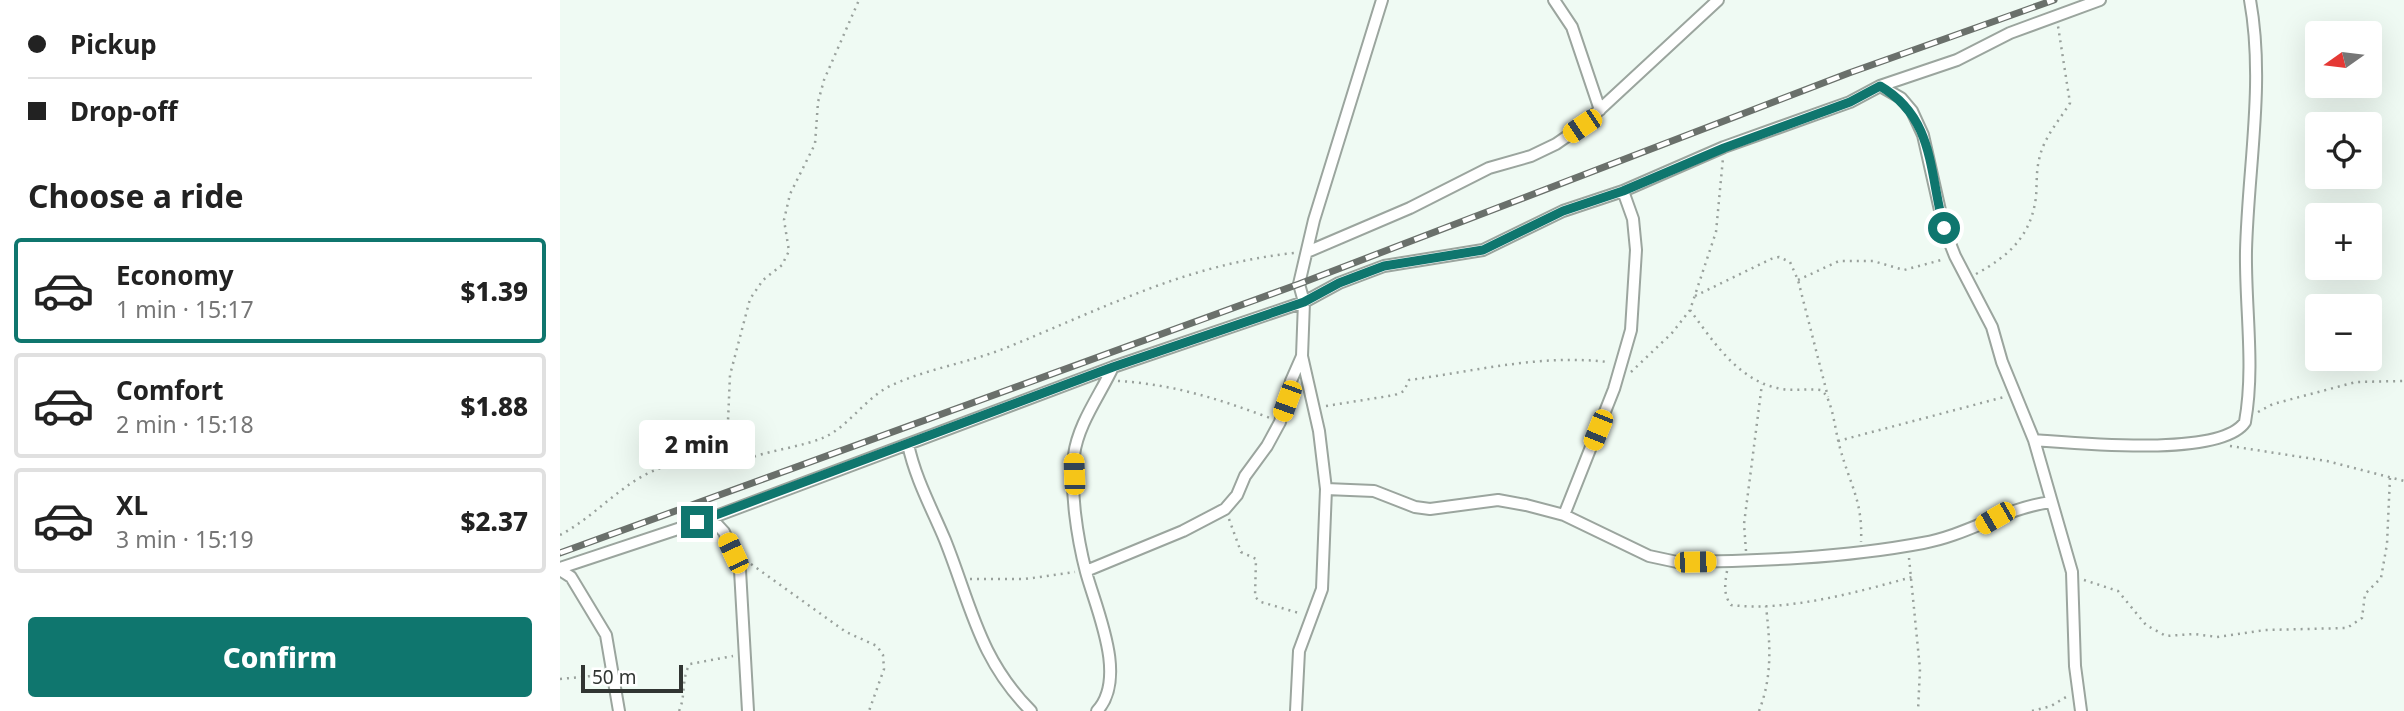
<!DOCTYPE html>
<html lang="en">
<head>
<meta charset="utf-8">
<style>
  :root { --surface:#fff; --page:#f2f2f2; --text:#222; --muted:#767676; --line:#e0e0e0; --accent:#0f766e }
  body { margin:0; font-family:"Noto Sans",sans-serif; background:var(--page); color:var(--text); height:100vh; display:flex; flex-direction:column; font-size:26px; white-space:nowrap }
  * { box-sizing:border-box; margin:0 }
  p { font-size:23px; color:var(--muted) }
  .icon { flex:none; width:38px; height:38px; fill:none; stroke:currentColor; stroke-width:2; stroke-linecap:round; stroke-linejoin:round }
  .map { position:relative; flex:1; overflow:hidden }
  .details { display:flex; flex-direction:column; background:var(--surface); width:560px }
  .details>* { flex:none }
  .banner { display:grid; align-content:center; height:154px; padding:0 28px; background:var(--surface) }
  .needle { width:46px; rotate:256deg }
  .buttons { position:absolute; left:1745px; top:21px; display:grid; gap:14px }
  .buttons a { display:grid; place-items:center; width:77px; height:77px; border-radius:7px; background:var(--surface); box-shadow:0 7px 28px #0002; font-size:35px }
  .scale { position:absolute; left:21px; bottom:18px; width:102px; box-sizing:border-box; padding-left:7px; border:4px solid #313532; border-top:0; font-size:19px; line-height:24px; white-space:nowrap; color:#313532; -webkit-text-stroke:5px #fff; paint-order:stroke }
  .end { position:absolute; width:32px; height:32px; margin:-16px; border:9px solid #0f766e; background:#fff; box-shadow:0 0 0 4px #fff }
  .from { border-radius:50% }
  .bubble { position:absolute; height:49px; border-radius:7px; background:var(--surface); box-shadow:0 7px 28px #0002; font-size:23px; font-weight:800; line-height:49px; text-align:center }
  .car { position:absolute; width:21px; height:42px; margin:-21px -10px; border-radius:9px; box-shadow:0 0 5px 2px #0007; background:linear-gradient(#f5c518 24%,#345 0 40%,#f5c518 0 76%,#345 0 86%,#f5c518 0) }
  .banner b { display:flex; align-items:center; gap:24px; height:66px; font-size:26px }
  .banner b+b { border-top:2px solid var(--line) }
  .banner i { width:18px; height:18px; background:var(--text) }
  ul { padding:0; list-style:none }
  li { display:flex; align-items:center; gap:21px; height:105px; margin:0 14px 10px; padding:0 14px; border:4px solid var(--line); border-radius:7px }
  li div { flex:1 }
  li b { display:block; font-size:26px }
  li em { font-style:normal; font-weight:800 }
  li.active { border-color:var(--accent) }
  li>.icon { width:63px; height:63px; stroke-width:1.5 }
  h2 { padding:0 28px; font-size:32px; line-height:84px }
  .button { display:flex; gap:14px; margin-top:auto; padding:14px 28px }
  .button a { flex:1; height:80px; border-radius:7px; background:var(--accent); color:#fff; font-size:28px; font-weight:800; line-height:80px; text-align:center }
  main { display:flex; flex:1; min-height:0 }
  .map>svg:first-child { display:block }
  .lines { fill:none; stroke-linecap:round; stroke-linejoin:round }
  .street-casing { stroke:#9ba59e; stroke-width:14 }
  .path { stroke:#99a19c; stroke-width:2.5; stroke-dasharray:2 5; stroke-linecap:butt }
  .street { stroke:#fff; stroke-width:10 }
  .rail-casing { stroke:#6a706b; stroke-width:7 }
  .rail { stroke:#fff; stroke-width:4.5; stroke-dasharray:13; stroke-linecap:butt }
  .route { stroke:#0f766e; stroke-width:9 }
</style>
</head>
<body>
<main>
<section class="details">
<div class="banner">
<b><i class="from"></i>Pickup</b>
<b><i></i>Drop-off</b>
</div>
<h2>Choose a ride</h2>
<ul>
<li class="active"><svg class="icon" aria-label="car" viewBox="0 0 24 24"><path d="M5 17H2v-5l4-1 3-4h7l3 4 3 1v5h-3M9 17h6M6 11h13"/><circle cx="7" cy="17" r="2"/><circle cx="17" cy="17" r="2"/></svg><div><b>Economy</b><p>1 min · 15:17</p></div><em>$1.39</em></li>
<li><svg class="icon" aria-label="car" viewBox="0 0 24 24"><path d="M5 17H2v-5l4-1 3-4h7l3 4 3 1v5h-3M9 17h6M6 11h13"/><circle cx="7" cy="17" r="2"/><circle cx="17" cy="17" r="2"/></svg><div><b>Comfort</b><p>2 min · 15:18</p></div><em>$1.88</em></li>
<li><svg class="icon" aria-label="car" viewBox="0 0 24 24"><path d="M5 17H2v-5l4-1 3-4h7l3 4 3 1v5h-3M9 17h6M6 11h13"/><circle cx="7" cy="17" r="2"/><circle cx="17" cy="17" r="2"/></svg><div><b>XL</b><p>3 min · 15:19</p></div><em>$2.37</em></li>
</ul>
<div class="button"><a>Confirm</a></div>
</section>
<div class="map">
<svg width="1844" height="711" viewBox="0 0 1844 711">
  <rect width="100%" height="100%" fill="#effaf3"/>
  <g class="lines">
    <defs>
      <path id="street" d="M 994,0 L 1012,27 L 1040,110
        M 1320,86 L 1341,98 L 1352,111 L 1363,135 L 1384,228 L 1395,256 L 1432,327 L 1442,362 L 1474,440 L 1512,572 L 1515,666 L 1521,711
        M 747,252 L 850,208 L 929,168 L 971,156 L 996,144 L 1022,126 L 1158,0
        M 1474,440 C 1516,443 1661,458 1685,422 C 1695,366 1685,307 1686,251 C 1688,168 1705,82 1690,0
        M 348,444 C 355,478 372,509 385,540 C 411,605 419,659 471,711
        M 766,489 L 814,491 L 855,507 L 870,509 L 938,500 L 966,505 L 1004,515 L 1089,556 L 1117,562 C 1199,561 1283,558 1363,543 C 1408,535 1445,508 1491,502
        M 1004,515 L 1054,389 L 1071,330 L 1076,250 L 1073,219 L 1063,191
        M 151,518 L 164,532 L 180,570 L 188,711
        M 0,568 L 151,518 L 553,367 L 744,302 L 779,283 L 824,266 L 923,250 L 1003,211 L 1063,191 L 1164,147 L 1290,102 L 1320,86 L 1397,60 L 1450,33 L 1540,0
        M 0,570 L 11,577 L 46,635 L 59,711
        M 526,571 L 623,531 L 665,509 L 677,495 L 685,476 L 707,446 L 720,422 L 731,381 L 742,356
        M 537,711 C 568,678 536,609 526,572 C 517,537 510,491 514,455 C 518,424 540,395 553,367
        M 736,711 L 739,651 L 762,589 L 766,489 L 759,431 L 742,356 L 744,302 L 739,284 L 754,220 L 822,0"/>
    </defs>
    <use href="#street" class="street-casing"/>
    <path class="path" d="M 1416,274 C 1449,256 1471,236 1476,197 C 1477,185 1476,172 1479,160 C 1483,138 1499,121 1510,103 L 1498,26
      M 1238,280 L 1279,261 L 1313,261 L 1344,270 L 1385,259
      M 1135,296 L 1211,259 L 1219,257 L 1230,262 L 1238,280 L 1268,397
      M 1130,310 C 1153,341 1177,379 1217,388 C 1232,392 1246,388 1261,390 L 1266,395 C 1274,411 1275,430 1280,448 C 1290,485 1303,501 1301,542
      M 1071,372 L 1112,333 L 1130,310 L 1156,232 L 1163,158
      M 558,381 C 612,384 659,399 710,418
      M 766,406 L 835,395 L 844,391 L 849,380 C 916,371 981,354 1048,362
      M 1698,412 L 1713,404 L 1796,382 L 1844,381
      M 1278,441 L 1444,397
      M 1670,446 L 1767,461 L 1844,481
      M 146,463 L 168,421 L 170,375 L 190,299 L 203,280 L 222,265 L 229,251 L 224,220 L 230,194 L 255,144 L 258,102 L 264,80 L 299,0
      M 669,519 L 681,552 L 696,559 L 695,597 L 701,602 L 739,613
      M 0,535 C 40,514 67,475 111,465 C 128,461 141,465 158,466 C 167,467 176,463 184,460 C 210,450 242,447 265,437 C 290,425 306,397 332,385 C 367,369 407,363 443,349 C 543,309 623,265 734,253
      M 1186,551 L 1184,524 L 1202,384
      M 1349,558 L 1360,669 L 1358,711
      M 191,564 L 286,632 L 317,646 L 323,655 L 324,669 L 309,711
      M 1167,571 C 1165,584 1163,594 1171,605 C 1227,612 1298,592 1352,577
      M 410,579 L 465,579 L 515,572
      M 1524,580 L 1558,591 L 1586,625 L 1606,636 L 1634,634 L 1657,637 L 1705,630 L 1787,628 L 1802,618 L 1805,594 L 1821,578 L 1827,544 L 1830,477
      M 0,679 L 42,675
      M 119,711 C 126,696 121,678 130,664 L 173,656
      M 1199,711 C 1213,675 1210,643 1206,606
      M 1472,711 L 1491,706 L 1506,697"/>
    <use href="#street" class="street"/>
    <defs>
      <path id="rail" d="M 0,553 L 739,284 L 1289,73 L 1494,0"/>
    </defs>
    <use href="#rail" class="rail-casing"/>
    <use href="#rail" class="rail"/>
  </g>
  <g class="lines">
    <path class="route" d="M 137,522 L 553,367 L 744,302 L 779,283 L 824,266 L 923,250 L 1003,211 L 1063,191 L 1164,148 L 1290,102 L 1320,86 C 1375,118 1369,173 1384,228"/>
  </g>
</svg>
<div class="buttons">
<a><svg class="needle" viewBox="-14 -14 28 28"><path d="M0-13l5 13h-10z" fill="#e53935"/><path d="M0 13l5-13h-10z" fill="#767676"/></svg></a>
<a><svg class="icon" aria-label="locate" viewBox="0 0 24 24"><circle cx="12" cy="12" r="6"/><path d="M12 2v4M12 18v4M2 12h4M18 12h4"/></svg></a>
<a>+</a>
<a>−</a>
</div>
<div class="scale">50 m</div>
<i class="end from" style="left:1384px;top:228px"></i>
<i class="end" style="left:137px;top:522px"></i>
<div class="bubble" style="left:79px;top:420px;width:116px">2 min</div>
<i class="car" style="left:1022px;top:126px;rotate:236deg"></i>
<i class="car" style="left:727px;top:401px;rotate:200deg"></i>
<i class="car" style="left:1038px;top:430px;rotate:202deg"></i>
<i class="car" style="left:514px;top:474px;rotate:358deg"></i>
<i class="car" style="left:1435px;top:518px;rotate:240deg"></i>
<i class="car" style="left:173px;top:553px;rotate:335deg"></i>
<i class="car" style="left:1135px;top:562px;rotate:89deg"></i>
</div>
</main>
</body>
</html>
